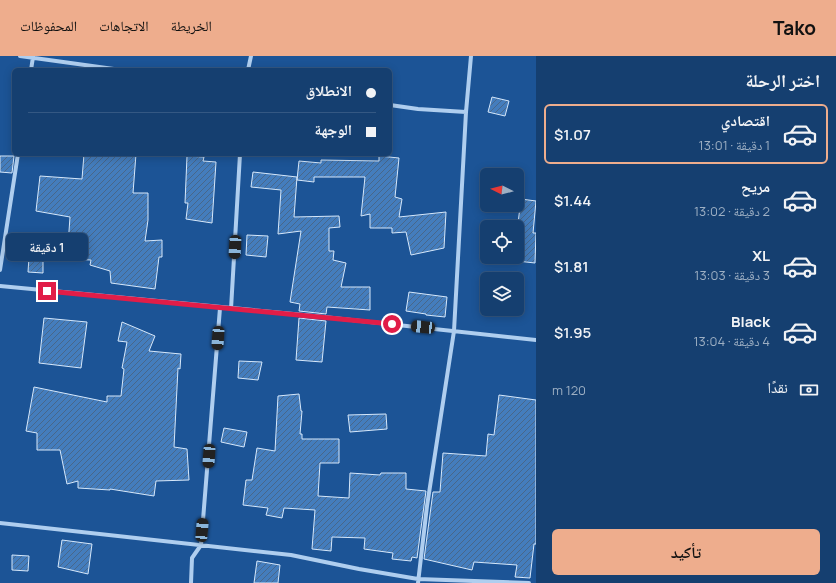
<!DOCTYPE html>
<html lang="ar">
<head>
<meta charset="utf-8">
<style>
  :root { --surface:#153f70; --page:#224a78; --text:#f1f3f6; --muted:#9dafc3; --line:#345883; --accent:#eead8d }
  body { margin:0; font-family:Manrope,"Noto Naskh Arabic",sans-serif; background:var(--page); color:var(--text); direction:rtl; height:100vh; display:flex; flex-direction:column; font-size:15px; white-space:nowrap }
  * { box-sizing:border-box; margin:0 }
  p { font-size:13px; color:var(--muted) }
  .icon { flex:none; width:22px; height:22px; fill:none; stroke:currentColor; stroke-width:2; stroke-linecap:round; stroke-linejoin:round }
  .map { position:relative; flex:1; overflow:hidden; direction:ltr }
  .details { display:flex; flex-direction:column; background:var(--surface); width:300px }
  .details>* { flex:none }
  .top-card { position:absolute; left:12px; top:12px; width:380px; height:88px; border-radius:6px; box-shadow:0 2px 10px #0003,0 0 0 1px var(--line); direction:rtl; display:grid; align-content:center; height:88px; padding:0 16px; background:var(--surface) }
  .needle { width:26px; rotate:276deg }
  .fabs { position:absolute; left:480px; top:112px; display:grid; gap:8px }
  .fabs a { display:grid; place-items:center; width:44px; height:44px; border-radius:6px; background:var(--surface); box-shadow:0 2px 10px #0003,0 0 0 1px var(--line); font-size:20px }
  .end { position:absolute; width:18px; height:18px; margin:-9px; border:5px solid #e11d48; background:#fff; box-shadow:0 0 0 2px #fff }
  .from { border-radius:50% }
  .bubble { position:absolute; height:28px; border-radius:6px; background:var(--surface); box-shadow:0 2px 10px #0003,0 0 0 1px var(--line); font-size:13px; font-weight:600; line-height:28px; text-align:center; direction:rtl }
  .car { position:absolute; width:12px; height:24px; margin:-12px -6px; border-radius:5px; box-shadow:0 0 3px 1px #0007; background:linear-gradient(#222 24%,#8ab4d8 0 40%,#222 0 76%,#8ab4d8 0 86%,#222 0) }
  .top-card b { display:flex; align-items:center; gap:14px; height:38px; font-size:15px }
  .top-card b+b { border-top:1px solid var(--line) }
  .top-card i { width:10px; height:10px; background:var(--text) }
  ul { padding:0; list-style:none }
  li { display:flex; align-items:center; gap:12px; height:60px; margin:0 8px 6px; padding:0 8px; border:2px solid transparent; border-radius:6px }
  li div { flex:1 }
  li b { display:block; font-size:15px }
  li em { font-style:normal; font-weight:600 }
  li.active { border-color:var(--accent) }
  li>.icon { width:36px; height:36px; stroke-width:1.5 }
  h2 { padding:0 16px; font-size:18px; line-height:48px }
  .pay { display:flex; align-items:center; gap:10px; height:44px; padding:0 16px; font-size:15px }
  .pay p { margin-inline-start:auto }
  .action { display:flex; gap:8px; margin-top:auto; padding:8px 16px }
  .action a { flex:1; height:46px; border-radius:6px; background:var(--accent); color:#111; font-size:16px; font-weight:600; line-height:46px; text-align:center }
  header { display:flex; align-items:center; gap:24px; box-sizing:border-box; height:56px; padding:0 20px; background:var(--accent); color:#111 }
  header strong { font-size:19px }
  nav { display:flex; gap:22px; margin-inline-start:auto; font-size:14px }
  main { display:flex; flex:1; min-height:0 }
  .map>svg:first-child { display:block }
  .building { fill:url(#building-hatch); stroke:#d6e8fb }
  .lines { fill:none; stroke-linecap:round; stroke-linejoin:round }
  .minor { stroke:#afceef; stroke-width:4 }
  .route { stroke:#e11d48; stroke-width:5 }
</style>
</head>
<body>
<header>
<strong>Tako</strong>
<nav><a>الخريطة</a><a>الاتجاهات</a><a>المحفوظات</a></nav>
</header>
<main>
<section class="details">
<h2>اختر الرحلة</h2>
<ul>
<li class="active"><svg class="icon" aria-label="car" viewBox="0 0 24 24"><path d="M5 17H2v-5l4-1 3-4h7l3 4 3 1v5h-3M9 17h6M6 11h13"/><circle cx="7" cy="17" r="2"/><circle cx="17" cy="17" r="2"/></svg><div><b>اقتصادي</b><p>1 دقيقة · 13:01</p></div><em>$1.07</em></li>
<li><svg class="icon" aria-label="car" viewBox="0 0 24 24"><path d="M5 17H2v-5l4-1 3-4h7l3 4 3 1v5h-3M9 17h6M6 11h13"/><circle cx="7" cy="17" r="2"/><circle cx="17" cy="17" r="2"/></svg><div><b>مريح</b><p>2 دقيقة · 13:02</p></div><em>$1.44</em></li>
<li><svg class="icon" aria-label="car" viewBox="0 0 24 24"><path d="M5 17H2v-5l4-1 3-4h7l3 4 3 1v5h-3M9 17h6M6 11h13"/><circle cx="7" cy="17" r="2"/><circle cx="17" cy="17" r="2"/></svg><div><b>XL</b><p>3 دقيقة · 13:03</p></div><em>$1.81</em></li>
<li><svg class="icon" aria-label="car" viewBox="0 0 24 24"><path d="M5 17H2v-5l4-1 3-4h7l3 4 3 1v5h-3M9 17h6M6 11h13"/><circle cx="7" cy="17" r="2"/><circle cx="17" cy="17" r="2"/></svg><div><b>Black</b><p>4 دقيقة · 13:04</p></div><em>$1.95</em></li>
</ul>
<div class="pay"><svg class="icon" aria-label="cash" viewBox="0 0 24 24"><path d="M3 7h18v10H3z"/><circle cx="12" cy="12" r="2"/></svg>نقدًا<p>120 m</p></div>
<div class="action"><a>تأكيد</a></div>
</section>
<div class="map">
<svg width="536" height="527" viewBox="0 0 536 527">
  <defs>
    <pattern id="building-hatch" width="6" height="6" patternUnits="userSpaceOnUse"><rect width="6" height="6" fill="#447dbd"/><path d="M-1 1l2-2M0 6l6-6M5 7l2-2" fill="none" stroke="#48678a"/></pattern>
  </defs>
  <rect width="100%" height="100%" fill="#1c5496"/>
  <path class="building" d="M 492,41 L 509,45 L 505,60 L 488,56 Z
    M 84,98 L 136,98 L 133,137 L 148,137 L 148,164 L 145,185 L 162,184 L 162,201 L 159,201 L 155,233 L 111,227 L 110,215 L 90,209 L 91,204 L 67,203 L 70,161 L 36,155 L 40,120 L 82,123 Z
    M 0,100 L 14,100 L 12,117 L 0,116 Z
    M 187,100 L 204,101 L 203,105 L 216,106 L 212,167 L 186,163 L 188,147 L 185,147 Z
    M 379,100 L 399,102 L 395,141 L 402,143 L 399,161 L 446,156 L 444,192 L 411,199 L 406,176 L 392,177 L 392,172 L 370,172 L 370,158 L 361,160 L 365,121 L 314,121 L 314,126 L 297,124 L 299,105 L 321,107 L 321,104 L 379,105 Z
    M 253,116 L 297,121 L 294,161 L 339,160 L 340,171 L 329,172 L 329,195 L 334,195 L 333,204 L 346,207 L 341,231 L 370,231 L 370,254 L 327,251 L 326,258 L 299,255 L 300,248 L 290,246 L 301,175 L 278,178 L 281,134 L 251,131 Z
    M 521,143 L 536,145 L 533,177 L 536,177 L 535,207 L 517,205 L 517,175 Z
    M 247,179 L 268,180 L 266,201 L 246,199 Z
    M 29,201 L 43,202 L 43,217 L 28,216 Z
    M 409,236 L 447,241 L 445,261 L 426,259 L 426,258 L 406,255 Z
    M 44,262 L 87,266 L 81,312 L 39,307 Z
    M 299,262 L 326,265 L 322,306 L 296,304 Z
    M 122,266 L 155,280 L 149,295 L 181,298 L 180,313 L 178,312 L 174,391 L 187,393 L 189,424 L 156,425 L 154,440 L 110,433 L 110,434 L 78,432 L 78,425 L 67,428 L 60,394 L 37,394 L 37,377 L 26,375 L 34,331 L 107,346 L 107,340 L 121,340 L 124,313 L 122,312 L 127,286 L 118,285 Z
    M 239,305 L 262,306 L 258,324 L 238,322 Z
    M 299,338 L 301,355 L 302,355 L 300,378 L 302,378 L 302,383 L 339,383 L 339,407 L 320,407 L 318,440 L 349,442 L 350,417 L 380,419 L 381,417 L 406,417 L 406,433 L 426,435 L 417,502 L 412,501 L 411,505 L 392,503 L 393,497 L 364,493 L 365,482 L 332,481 L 331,495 L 312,493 L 315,454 L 284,452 L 282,462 L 266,459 L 268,452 L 243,449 L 246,424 L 252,424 L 257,392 L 275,395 L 278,340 Z
    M 499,339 L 536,344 L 536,488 L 534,488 L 530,522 L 515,521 L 517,509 L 474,506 L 472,514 L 424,503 L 433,436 L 440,436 L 443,397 L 486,400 L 488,378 L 494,379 Z
    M 386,358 L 387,373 L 350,376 L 348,359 Z
    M 224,372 L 247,376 L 244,391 L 221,386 Z
    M 62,484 L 92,488 L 88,518 L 58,511 Z
    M 12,499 L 29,500 L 28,515 L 12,514 Z
    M 257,505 L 280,509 L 278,527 L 254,527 Z"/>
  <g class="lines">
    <path class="minor" d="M 20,0 L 121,14
      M 31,14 L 33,1
      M 248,14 L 251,0
      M 390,49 L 418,53 L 466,56
      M 0,214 L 18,98
      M 0,230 L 315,260 L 536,284
      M 231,253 L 240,98
      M 0,467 L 291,499 L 359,513 L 418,523 L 529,527
      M 191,527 L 192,502 L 201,489 L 220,252
      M 418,527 L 427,450 L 454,275 L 466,56 L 471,0"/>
  </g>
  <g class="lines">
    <path class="route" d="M 47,235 L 392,268"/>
  </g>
</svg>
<div class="fabs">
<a><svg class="needle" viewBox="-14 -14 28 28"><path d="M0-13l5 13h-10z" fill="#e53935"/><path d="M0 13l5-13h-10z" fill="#9dafc3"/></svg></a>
<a><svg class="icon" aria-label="locate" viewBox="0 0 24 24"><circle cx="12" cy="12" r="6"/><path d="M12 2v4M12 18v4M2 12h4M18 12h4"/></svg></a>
<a><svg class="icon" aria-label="layers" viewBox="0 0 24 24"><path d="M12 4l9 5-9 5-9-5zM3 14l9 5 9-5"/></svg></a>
</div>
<i class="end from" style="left:392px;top:268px"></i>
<i class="end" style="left:47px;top:235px"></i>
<div class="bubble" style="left:6px;top:177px;width:82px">1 دقيقة</div>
<i class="car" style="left:235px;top:191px;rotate:183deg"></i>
<i class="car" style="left:423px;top:271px;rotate:276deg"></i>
<i class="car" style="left:218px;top:282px;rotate:184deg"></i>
<i class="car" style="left:209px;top:400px;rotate:184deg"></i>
<i class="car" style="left:202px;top:474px;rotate:5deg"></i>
<div class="top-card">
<b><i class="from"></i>الانطلاق</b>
<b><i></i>الوجهة</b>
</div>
</div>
</main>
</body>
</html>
